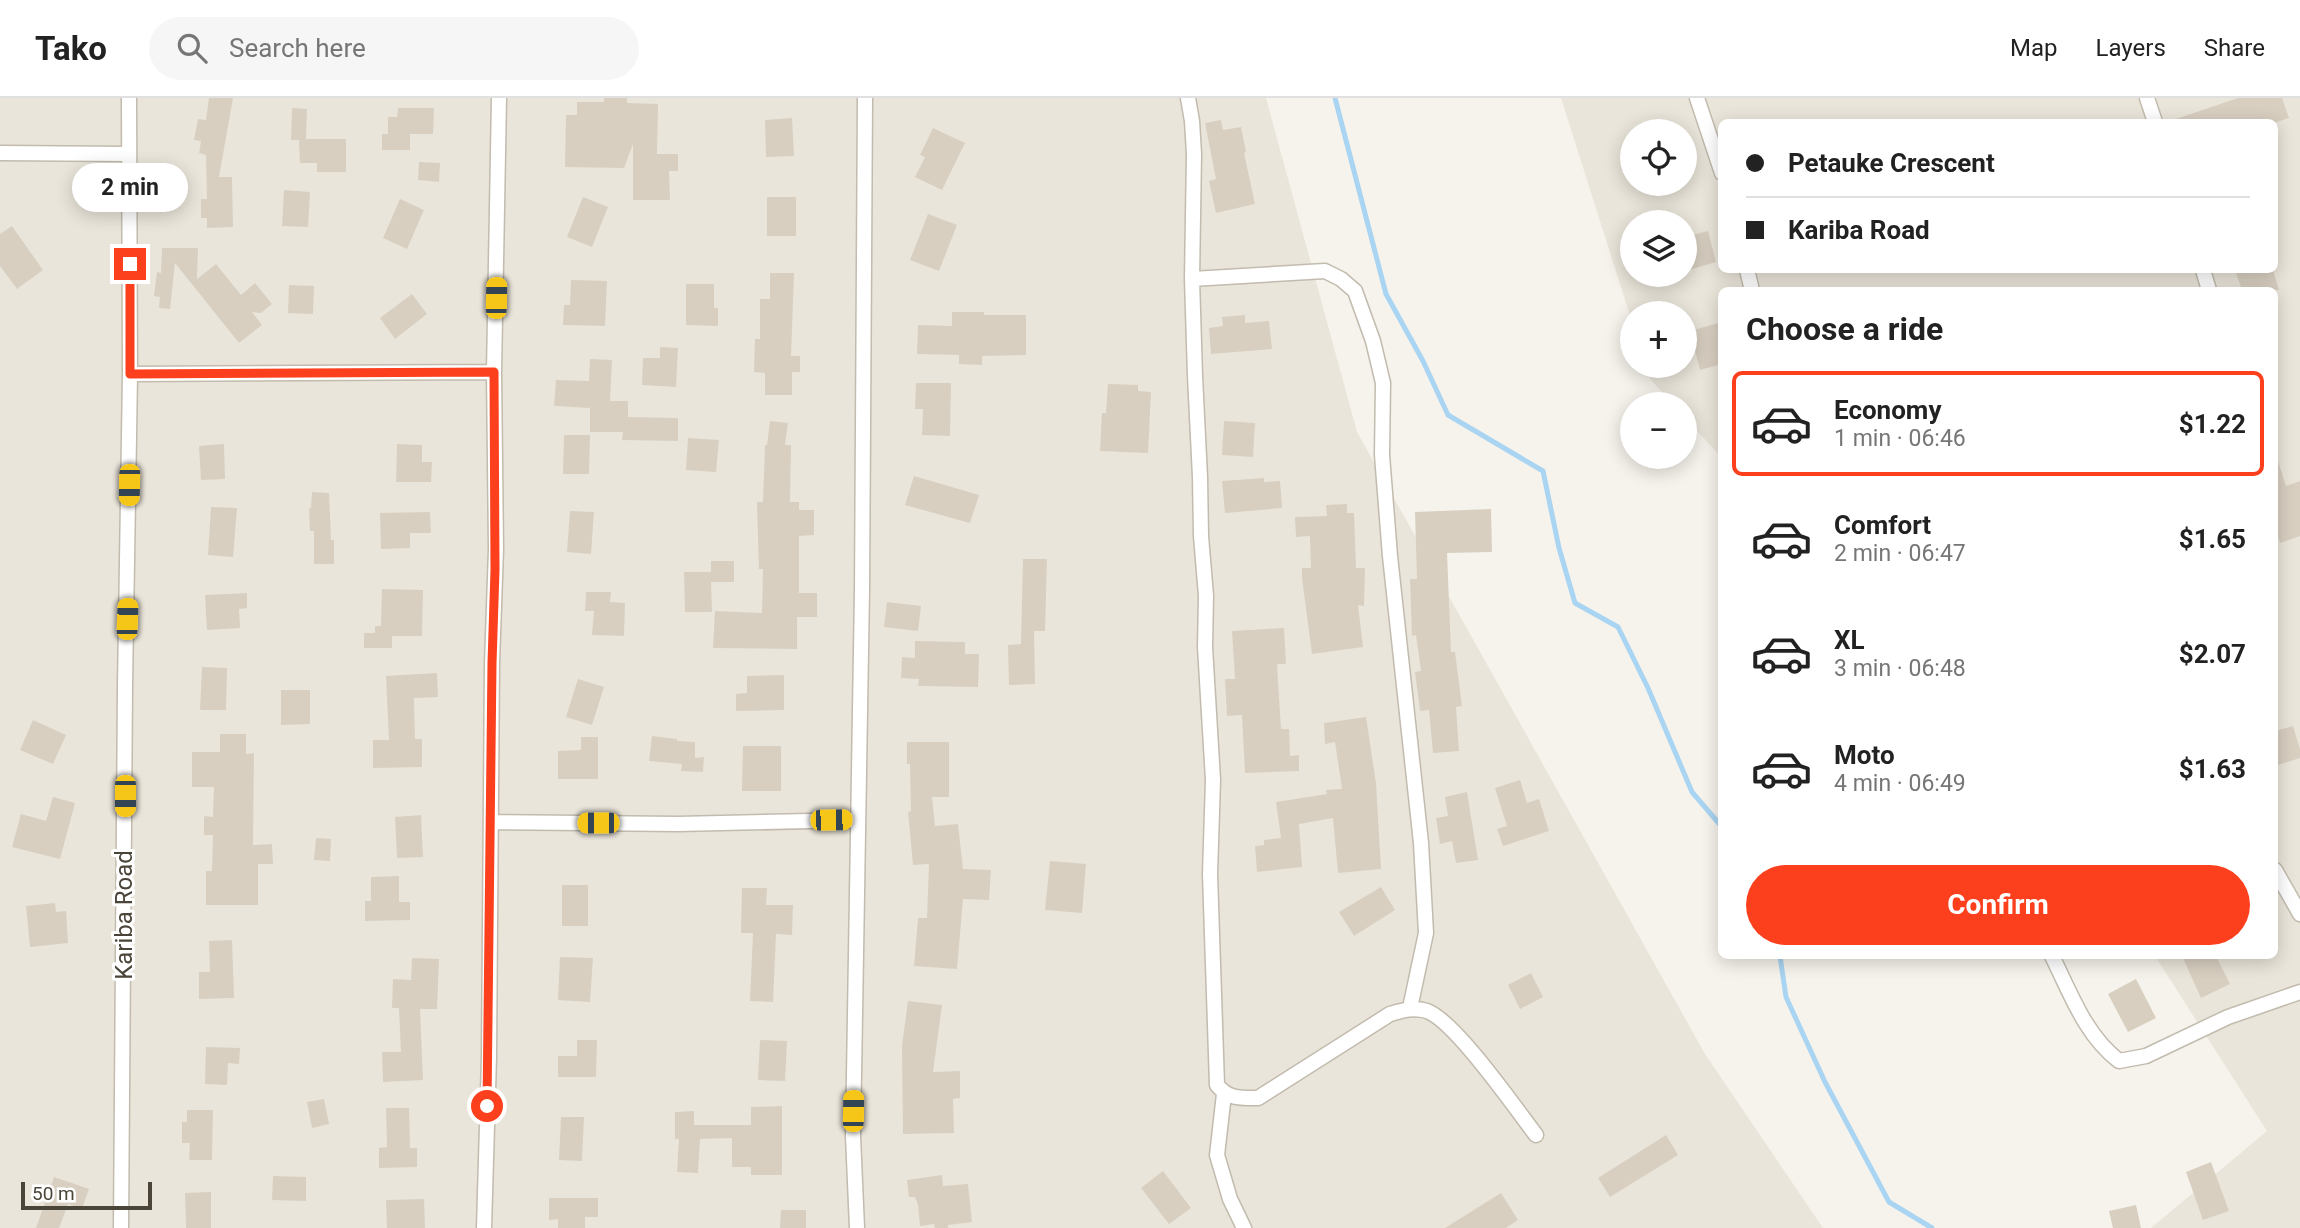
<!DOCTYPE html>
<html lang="en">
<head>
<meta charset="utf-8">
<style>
  :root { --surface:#fff; --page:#f6f6f6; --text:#222; --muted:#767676; --line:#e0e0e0; --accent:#fc3f1d }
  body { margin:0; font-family:Roboto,sans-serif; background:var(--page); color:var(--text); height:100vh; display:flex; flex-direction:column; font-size:26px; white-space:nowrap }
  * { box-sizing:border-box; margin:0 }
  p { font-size:23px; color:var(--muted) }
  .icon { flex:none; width:38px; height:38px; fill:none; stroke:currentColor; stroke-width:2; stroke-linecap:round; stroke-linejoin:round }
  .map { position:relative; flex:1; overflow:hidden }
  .drawer { position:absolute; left:1718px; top:189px; width:560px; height:672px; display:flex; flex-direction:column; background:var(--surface); border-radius:10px; box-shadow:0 4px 18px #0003 }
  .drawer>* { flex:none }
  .top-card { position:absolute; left:1718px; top:21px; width:560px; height:154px; border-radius:10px; box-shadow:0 4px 18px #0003; display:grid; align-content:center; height:154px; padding:0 28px; background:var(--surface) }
  .controls { position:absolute; left:1620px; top:21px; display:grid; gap:14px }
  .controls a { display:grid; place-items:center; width:77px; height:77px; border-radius:50%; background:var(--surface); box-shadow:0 4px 18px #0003; font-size:35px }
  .scale { position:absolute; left:21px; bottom:18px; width:131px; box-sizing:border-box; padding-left:7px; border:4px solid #4b4439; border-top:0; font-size:19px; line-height:24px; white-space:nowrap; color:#4b4439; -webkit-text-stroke:5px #fff; paint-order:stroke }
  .end { position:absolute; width:32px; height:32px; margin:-16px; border:9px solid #fc3f1d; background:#fff; box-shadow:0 0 0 4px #fff }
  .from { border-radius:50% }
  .bubble { position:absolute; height:49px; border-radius:24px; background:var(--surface); box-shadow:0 4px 18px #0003; font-size:23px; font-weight:700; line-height:49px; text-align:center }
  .car { position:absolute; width:21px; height:42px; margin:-21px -10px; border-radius:9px; box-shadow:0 0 5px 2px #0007; background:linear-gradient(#f5c518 24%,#345 0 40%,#f5c518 0 76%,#345 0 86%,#f5c518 0) }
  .top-card b { display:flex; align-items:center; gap:24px; height:66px; font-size:26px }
  .top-card b+b { border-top:2px solid var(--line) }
  .top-card i { width:18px; height:18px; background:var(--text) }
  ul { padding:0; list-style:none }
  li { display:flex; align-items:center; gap:21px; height:105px; margin:0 14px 10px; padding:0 14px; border:4px solid transparent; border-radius:10px }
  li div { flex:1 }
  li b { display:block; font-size:26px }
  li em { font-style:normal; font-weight:700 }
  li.selected { border-color:var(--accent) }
  li>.icon { width:63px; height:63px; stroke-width:1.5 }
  h2 { padding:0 28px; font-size:32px; line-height:84px }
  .button { display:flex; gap:14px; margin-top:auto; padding:14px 28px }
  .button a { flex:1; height:80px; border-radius:42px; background:var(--accent); color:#fff; font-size:28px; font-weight:700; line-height:80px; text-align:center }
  header { display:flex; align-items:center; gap:42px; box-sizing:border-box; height:98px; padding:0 35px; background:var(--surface); border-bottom:2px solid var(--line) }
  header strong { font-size:33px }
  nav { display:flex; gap:38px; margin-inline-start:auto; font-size:24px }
  .search { width:490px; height:63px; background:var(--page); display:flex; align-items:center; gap:18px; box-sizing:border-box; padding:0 24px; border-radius:38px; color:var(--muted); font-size:26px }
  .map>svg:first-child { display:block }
  .residential { fill:#eae5da; fill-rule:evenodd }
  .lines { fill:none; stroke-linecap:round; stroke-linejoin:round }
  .stream { stroke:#a9d4f2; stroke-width:5 }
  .building { fill:#d8cfc1 }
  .minor-casing { stroke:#c2bbae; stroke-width:17 }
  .minor { stroke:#fff; stroke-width:14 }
  .route { stroke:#fc3f1d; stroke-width:9 }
  .labels { text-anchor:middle; stroke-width:6; stroke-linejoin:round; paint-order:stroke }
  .street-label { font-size:24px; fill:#4b4439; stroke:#fff }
</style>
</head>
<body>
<header>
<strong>Tako</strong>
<div class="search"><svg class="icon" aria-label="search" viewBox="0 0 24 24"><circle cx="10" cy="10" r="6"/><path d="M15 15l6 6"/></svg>Search here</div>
<nav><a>Map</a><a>Layers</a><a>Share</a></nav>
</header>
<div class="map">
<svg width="2300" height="1130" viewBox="0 0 2300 1130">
  <rect width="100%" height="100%" fill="#f6f3ec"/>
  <path class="residential" d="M 0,0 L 1266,0 L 1357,334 L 1705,956 L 1823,1130 L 0,1130 Z
    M 1561,0 L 2300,0 L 2300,1130 L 2151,1130 L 2267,1033 L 2155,858 L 2275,858 L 2275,192 L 1722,192 L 1722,360 L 1685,320 L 1685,306 L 1673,306 L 1650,281 L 1646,268 L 1685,268 L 1685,215 L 1633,215 L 1633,227 ZM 1722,24 L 2275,24 L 2275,172 L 1722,172 ZM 1633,33 L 1685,33 L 1685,86 L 1633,86 ZM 1633,124 L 1685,124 L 1685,177 L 1633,177 Z"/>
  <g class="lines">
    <path class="stream" d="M 1335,0 L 1386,196 L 1423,263 L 1448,317 L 1543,373 L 1559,450 L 1575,505 L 1618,529 L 1648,590 L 1692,694 L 1722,729
      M 1780,858 L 1786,899 L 1825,984 L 1889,1104 L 1932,1130"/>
  </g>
  <path class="building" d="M 209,0 L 233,0 L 219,79 L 232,79 L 233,129 L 207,130 L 207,120 L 201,120 L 201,101 L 207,101 L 206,57 L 199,55 L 201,43 L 194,42 L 198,21 L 206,22 Z
    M 604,0 L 627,0 L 627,5 L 658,6 L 657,56 L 678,56 L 678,73 L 669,73 L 670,102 L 633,102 L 633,46 L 624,70 L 565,69 L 566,17 L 577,17 L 577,4 L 604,4 Z
    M 2238,0 L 2282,0 L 2289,20 L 2277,24 L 2173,24 L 2173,22 Z
    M 292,10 L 307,11 L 306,41 L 346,41 L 346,74 L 317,74 L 317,65 L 300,65 L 299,42 L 291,42 Z
    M 398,10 L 434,10 L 433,36 L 410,36 L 410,52 L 382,52 L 382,36 L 388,36 L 388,19 L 397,19 Z
    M 792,20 L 794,58 L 766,59 L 765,22 Z
    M 1221,22 L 1223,32 L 1241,29 L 1246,54 L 1244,55 L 1255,106 L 1216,115 L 1209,83 L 1216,81 L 1205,25 Z
    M 933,30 L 965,45 L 942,92 L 915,79 L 925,59 L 920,57 Z
    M 419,64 L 440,65 L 439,84 L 418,82 Z
    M 284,92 L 310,94 L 308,129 L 282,128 Z
    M 583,99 L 608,109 L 592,149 L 567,139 Z
    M 767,99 L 796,99 L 796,138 L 767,138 Z
    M 400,101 L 424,112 L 407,151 L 383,140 Z
    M 928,116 L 957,127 L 939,173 L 910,162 Z
    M 12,128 L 43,172 L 17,191 L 0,168 L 0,136 Z
    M 1708,133 L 1716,164 L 1685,173 L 1685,139 Z
    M 162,150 L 198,150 L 197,181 L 216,166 L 241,197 L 255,185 L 272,206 L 261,215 L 252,214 L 262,227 L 239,245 L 175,165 L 170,211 L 159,210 L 160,199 L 154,198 L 157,174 L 161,175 Z
    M 2235,172 L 2273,172 L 2279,192 L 2242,192 Z
    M 770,175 L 794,175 L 791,258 L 800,258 L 800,274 L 792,274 L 792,297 L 765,297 L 765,275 L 754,274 L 755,241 L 760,241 L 760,201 L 770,201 Z
    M 571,182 L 607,183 L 605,228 L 563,227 L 564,207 L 570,207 Z
    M 686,186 L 714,186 L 714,210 L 718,210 L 718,228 L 686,227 Z
    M 289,187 L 314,188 L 313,216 L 288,215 Z
    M 412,196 L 427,216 L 395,241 L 380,220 Z
    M 952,214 L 984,214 L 984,217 L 1026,217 L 1026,257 L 982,258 L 982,267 L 959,266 L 959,257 L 917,256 L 918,227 L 952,228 Z
    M 1245,217 L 1245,225 L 1269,223 L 1272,251 L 1211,256 L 1209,230 L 1223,228 L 1222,219 Z
    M 1722,224 L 1722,266 L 1700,272 L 1690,233 Z
    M 660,249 L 678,250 L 676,289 L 642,287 L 643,260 L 660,260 Z
    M 590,261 L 612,262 L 610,303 L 628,303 L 628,319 L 678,320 L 678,343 L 622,342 L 623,334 L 590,334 L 590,310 L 554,308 L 556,282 L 589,283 Z
    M 916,285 L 951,285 L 950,338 L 922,337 L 923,311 L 915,311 Z
    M 1108,286 L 1138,287 L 1138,293 L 1151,294 L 1148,355 L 1100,353 L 1102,315 L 1106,315 Z
    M 770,323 L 788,325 L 785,347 L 791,347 L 790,404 L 799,404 L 799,412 L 814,412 L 814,437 L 799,438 L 799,495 L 817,495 L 817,519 L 797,519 L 797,551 L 713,550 L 715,513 L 762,515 L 763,471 L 759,471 L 757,404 L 763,404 L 765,347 L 767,347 Z
    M 1224,323 L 1255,325 L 1253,359 L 1222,357 Z
    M 564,337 L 590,337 L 589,376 L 563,376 Z
    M 688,340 L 719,342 L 716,374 L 686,372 Z
    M 224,346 L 225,381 L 201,382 L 199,348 Z
    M 397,346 L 422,347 L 422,364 L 432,364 L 431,384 L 396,384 Z
    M 2278,363 L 2286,388 L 2300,383 L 2300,438 L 2280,445 L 2275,429 L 2275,364 Z
    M 914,378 L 979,397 L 970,425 L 905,407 Z
    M 1264,380 L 1264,384 L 1280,383 L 1282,410 L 1225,415 L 1222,383 Z
    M 312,394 L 329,395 L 331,442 L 334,442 L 334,466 L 314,466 L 314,433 L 310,433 L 309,410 L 311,410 Z
    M 1347,406 L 1347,415 L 1354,415 L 1356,470 L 1365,470 L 1364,508 L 1358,507 L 1363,549 L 1312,556 L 1302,480 L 1302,470 L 1311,470 L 1310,438 L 1296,439 L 1295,419 L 1327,418 L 1326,407 Z
    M 211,409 L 237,410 L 233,459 L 208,457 Z
    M 1491,411 L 1492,454 L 1447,455 L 1451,554 L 1455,554 L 1462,608 L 1456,609 L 1459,653 L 1433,655 L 1429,612 L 1420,613 L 1415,574 L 1421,573 L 1416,537 L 1412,538 L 1410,481 L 1417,481 L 1415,414 Z
    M 570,413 L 594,414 L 591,456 L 567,454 Z
    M 430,414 L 431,435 L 410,435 L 410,450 L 381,451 L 380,415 Z
    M 1023,461 L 1047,461 L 1045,533 L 1034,533 L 1035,586 L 1009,587 L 1008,547 L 1021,546 Z
    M 711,463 L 734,463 L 734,484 L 711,484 L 712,514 L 685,514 L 684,474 L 711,474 Z
    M 382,491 L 423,492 L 422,538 L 392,538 L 392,550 L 364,550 L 364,535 L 375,535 L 375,528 L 381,528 Z
    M 586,494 L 611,494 L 610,504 L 625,505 L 624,538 L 592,537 L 594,513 L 585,513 Z
    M 247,495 L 247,510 L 239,511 L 240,530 L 207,532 L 205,497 Z
    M 887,504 L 921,508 L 918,533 L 884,529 Z
    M 1284,530 L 1286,566 L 1277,566 L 1281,631 L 1289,631 L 1290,658 L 1299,657 L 1299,673 L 1245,675 L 1242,617 L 1227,618 L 1225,581 L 1235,581 L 1232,533 Z
    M 915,543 L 965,544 L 965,556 L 979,556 L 978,589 L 918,588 L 919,581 L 901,580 L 902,559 L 915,560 Z
    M 202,569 L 227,570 L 226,612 L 200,612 Z
    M 437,575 L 438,599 L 414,600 L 415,641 L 422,641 L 422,669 L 373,670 L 373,642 L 389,642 L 386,578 Z
    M 784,577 L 784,612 L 736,613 L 736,596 L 747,595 L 747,578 Z
    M 578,581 L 604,589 L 592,627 L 566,619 Z
    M 281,592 L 310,592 L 310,626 L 281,627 Z
    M 1366,619 L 1376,685 L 1381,771 L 1338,775 L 1333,720 L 1299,726 L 1302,769 L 1257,774 L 1255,748 L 1264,747 L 1264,742 L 1281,740 L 1276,704 L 1327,696 L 1326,692 L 1342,691 L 1335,644 L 1325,646 L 1324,625 Z
    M 33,622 L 66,637 L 53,666 L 20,652 Z
    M 2293,628 L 2300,651 L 2300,660 L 2275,668 L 2275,633 Z
    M 220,636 L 246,636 L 246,656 L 254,655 L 253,747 L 272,746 L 273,766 L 258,766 L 258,807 L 206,807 L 206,773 L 212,773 L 213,737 L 204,737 L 204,718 L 213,719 L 214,689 L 192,689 L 192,654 L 220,654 Z
    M 652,638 L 677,641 L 677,643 L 695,644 L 695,660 L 704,659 L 703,674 L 681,673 L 682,666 L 649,663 Z
    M 581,639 L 598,639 L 598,681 L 558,681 L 558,653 L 581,652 Z
    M 907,644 L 949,644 L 949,699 L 932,699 L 935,728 L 958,726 L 963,771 L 991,772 L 989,802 L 963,801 L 957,871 L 914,868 L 918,820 L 927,820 L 929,766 L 913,767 L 908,714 L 911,713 L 910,666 L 907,666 Z
    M 743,648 L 781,648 L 781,693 L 742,693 Z
    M 1520,682 L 1527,705 L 1539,701 L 1549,733 L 1503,748 L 1497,731 L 1507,728 L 1495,690 Z
    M 1467,694 L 1478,762 L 1456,765 L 1452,743 L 1440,746 L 1436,720 L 1448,718 L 1445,699 Z
    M 53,699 L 75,705 L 60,761 L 12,749 L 21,716 L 46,723 Z
    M 421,717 L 423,759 L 397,760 L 395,719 Z
    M 316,740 L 331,741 L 330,763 L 314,762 Z
    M 1050,763 L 1086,766 L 1082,815 L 1045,812 Z
    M 399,778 L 399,804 L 410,804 L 410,822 L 365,823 L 365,803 L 371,803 L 371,779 Z
    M 562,787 L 588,787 L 588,828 L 562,828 Z
    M 1381,789 L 1395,812 L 1354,838 L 1339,814 Z
    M 742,790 L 767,790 L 766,807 L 793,807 L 792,837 L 776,836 L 773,904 L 750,903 L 753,835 L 741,835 Z
    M 55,805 L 56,814 L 66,813 L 68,845 L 30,849 L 26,808 Z
    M 232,842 L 234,900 L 199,901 L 199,874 L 210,874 L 209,843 Z
    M 2182,858 L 2216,858 L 2230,886 L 2201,900 Z
    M 560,859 L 593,860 L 590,904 L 558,902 Z
    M 412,860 L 439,861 L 437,911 L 420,911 L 423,982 L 383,984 L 382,954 L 401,954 L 399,910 L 392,910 L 393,881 L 411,882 Z
    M 1531,875 L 1543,899 L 1520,911 L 1508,887 Z
    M 2136,881 L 2156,920 L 2128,934 L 2108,896 Z
    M 908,903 L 942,907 L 933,974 L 960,973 L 960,1000 L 953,1001 L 954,1035 L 903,1036 L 902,948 Z
    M 577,942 L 597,942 L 596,979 L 558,979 L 558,958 L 577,958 Z
    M 760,942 L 787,943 L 785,983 L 758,982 Z
    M 206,949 L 240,950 L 239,966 L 228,965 L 227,987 L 205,986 Z
    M 324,1001 L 329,1026 L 312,1030 L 307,1004 Z
    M 782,1008 L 782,1077 L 751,1077 L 751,1069 L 732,1069 L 732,1040 L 700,1041 L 698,1075 L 677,1074 L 679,1041 L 675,1041 L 675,1014 L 694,1013 L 694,1027 L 751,1027 L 751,1009 Z
    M 386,1010 L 409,1010 L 410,1050 L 417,1050 L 417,1069 L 379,1070 L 379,1050 L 387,1049 Z
    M 187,1012 L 213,1012 L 212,1062 L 189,1062 L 190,1045 L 182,1045 L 182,1024 L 187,1024 Z
    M 561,1019 L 584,1019 L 582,1063 L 559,1062 Z
    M 1666,1037 L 1678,1057 L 1610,1099 L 1598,1080 Z
    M 2211,1064 L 2229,1113 L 2203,1122 L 2186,1074 Z
    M 1163,1073 L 1191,1110 L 1169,1126 L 1141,1090 Z
    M 942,1077 L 943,1088 L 968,1086 L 972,1124 L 948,1127 L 948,1130 L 935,1130 L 934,1126 L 920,1128 L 918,1107 L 915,1099 L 909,1099 L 907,1082 Z
    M 273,1078 L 306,1079 L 306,1103 L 272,1102 Z
    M 54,1079 L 89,1091 L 82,1111 L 68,1106 L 59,1130 L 36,1130 Z
    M 211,1094 L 211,1130 L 186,1130 L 185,1095 Z
    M 1501,1095 L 1518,1122 L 1506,1130 L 1445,1130 Z
    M 549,1100 L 598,1100 L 598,1119 L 585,1119 L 585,1130 L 558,1130 L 558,1121 L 549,1122 Z
    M 424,1101 L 425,1130 L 387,1130 L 386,1102 Z
    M 2136,1107 L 2141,1130 L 2113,1130 L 2109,1113 Z
    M 781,1112 L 806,1112 L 806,1130 L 780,1130 Z"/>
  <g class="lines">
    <defs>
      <path id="minor" d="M 1188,0 L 1192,23 L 1194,56 L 1192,181 L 1195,278 L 1200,379 L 1201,438 L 1206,498 L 1205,549 L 1213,682 L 1210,776 L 1217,987 C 1228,1001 1240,1000 1258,1000 L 1390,916 C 1403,912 1414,909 1427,913 C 1455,923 1516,1011 1536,1037
        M 1697,0 L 1722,75
        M 2147,0 L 2155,24
        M 0,55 L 129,56
        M 1747,172 L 1752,192
        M 2203,172 L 2209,192
        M 1192,181 L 1325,173 L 1341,181 L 1355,193 L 1373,243 L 1383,285 L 1382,357 L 1390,458 L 1421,745 L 1426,835 L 1410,910
        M 130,276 L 494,274
        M 491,724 L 678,726 L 857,722
        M 2275,772 L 2300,816
        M 2052,858 C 2071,896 2085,937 2119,963 L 2146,958 L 2228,919 L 2300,894
        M 1224,996 L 1217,1057 L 1230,1101 L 1244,1130
        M 121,1130 L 125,588 L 130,276 L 129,0
        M 484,1130 L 489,959 L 492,565 L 496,451 L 494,274 L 499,0
        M 857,1130 L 853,1038 L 862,492 L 865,0"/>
    </defs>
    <use href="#minor" class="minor-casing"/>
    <use href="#minor" class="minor"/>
  </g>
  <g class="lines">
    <path class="route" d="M 130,166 L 130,276 L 494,274 L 495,472 L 492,565 L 487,1008"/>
  </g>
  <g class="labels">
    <g class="street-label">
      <text transform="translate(124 817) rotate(-90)" y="8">Kariba Road</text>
    </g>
  </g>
</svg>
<div class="controls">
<a><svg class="icon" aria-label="locate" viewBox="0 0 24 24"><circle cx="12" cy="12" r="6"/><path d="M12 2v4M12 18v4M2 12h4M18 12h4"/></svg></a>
<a><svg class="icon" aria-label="layers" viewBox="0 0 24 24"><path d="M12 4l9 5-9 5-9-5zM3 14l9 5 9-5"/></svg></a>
<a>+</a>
<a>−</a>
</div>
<div class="scale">50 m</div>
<i class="end from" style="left:487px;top:1008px"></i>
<i class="end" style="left:130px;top:166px"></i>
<div class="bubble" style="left:72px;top:65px;width:116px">2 min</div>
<i class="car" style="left:496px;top:200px;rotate:1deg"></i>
<i class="car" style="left:129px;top:387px;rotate:181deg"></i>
<i class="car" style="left:127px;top:521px;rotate:2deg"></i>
<i class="car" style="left:125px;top:698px;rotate:180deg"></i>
<i class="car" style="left:831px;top:722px;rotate:89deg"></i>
<i class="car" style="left:598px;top:725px;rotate:270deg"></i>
<i class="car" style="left:853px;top:1013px;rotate:1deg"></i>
<div class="top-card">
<b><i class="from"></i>Petauke Crescent</b>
<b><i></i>Kariba Road</b>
</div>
<section class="drawer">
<h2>Choose a ride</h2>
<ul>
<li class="selected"><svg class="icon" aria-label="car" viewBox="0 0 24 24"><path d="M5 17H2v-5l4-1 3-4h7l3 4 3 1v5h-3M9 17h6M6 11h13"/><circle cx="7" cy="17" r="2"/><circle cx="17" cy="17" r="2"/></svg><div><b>Economy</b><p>1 min · 06:46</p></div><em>$1.22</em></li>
<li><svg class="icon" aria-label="car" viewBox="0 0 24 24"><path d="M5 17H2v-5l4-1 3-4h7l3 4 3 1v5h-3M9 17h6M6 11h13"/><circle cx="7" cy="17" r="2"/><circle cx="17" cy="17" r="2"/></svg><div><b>Comfort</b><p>2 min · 06:47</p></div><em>$1.65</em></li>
<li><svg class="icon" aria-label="car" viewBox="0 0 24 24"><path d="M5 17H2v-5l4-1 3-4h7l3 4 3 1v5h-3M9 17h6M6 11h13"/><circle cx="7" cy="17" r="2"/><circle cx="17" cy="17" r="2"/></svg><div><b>XL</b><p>3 min · 06:48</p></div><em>$2.07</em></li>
<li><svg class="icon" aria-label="car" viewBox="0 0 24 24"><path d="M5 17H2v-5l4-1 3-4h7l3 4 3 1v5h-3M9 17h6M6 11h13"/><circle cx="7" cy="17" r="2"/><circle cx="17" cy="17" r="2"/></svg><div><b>Moto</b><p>4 min · 06:49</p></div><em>$1.63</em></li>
</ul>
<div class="button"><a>Confirm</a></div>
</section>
</div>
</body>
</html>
